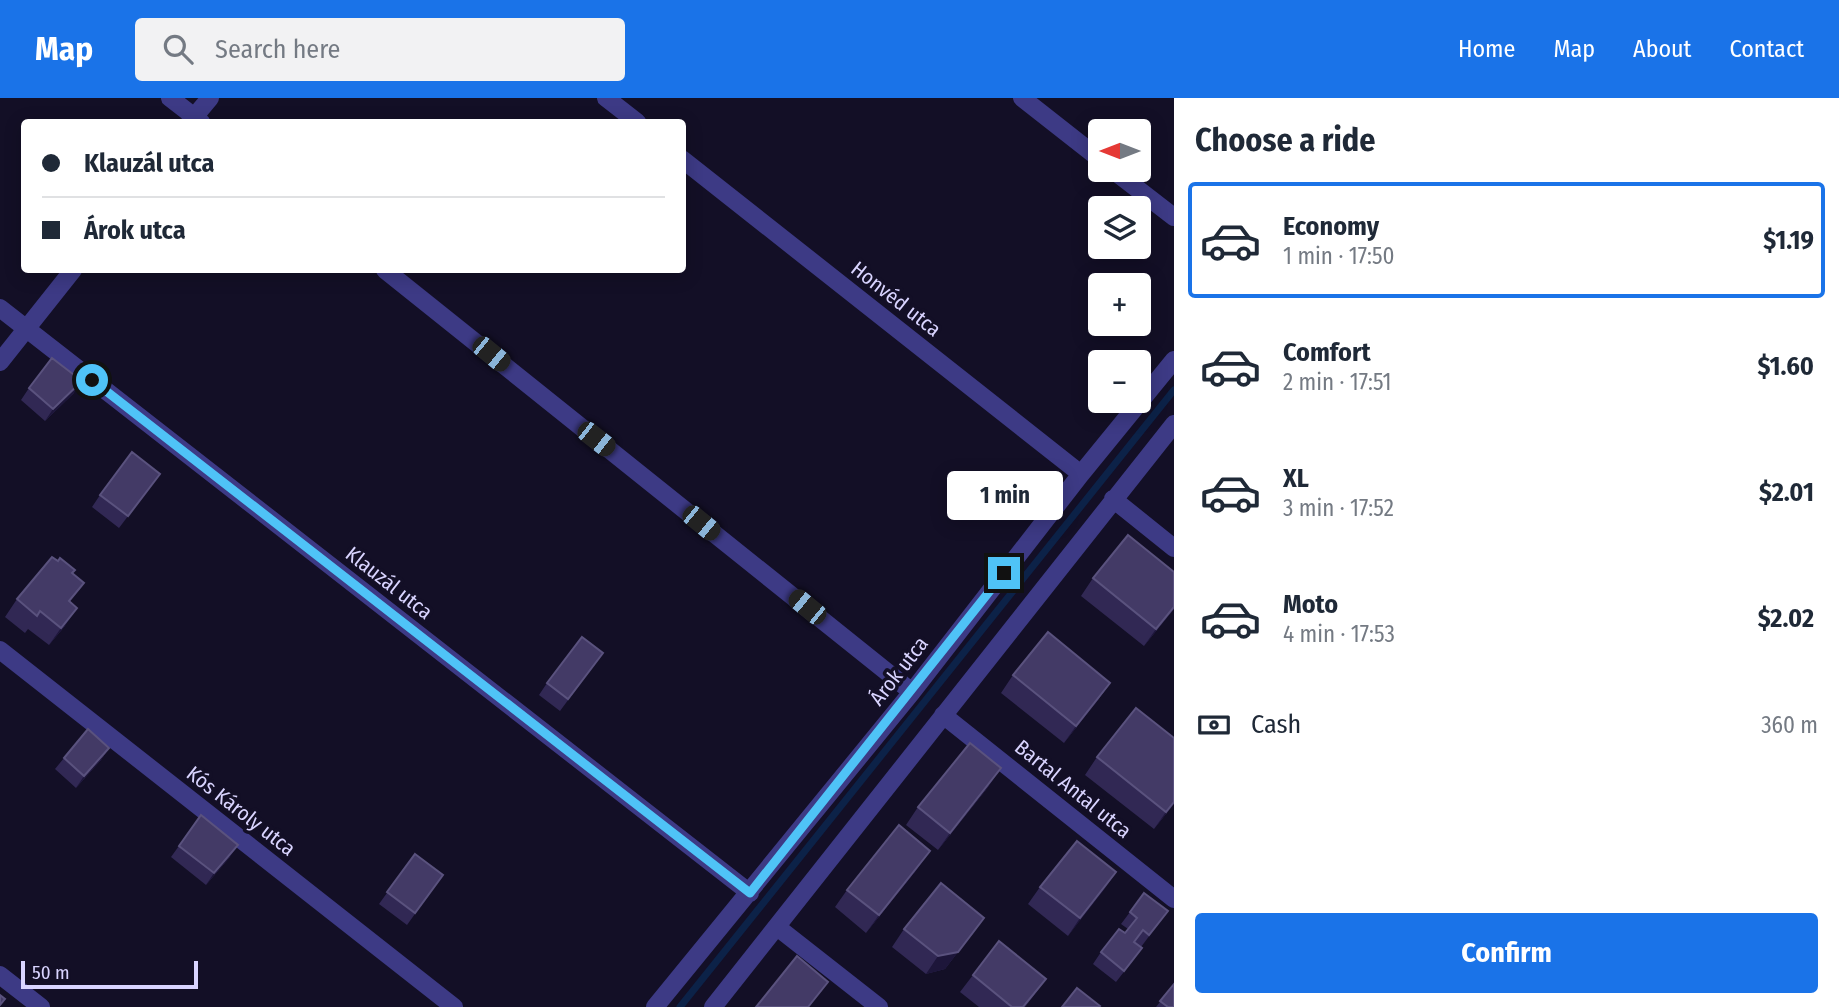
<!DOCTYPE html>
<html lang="en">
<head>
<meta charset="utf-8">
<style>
  :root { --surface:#fff; --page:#f2f2f3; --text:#1f2937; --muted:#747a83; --line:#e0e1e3; --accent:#1a73e8 }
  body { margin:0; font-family:"Fira Sans Condensed",sans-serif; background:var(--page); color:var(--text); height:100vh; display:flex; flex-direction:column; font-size:26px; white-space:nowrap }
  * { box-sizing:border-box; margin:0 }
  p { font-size:23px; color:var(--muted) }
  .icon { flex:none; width:38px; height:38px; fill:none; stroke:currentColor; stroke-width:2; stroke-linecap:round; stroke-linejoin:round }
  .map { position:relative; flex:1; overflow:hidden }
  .drawer { display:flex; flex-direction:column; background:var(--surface); width:665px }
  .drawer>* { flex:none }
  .hud { position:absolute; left:21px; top:21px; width:665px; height:154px; border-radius:7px; box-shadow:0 4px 18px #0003; display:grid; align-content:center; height:154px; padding:0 21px; background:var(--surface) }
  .needle { width:46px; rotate:270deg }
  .fabs { position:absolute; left:1088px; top:21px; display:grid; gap:14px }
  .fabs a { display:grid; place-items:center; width:63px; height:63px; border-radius:7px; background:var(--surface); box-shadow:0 4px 18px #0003; font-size:35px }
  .scale { position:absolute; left:21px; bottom:18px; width:177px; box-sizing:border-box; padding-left:7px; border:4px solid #d9d4ff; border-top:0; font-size:19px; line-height:24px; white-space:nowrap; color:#d9d4ff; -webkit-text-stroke:5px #130f26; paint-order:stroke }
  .end { position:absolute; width:32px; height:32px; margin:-16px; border:9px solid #4fc3f7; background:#111; box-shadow:0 0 0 4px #111 }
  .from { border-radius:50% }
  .bubble { position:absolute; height:49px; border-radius:7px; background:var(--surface); box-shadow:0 4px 18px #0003; font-size:23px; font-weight:700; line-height:49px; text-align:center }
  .car { position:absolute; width:21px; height:42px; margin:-21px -10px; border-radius:9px; box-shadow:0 0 5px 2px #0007; background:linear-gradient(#222 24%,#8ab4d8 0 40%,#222 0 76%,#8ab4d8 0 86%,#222 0) }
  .hud b { display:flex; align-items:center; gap:24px; height:66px; font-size:26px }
  .hud b+b { border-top:2px solid var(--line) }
  .hud i { width:18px; height:18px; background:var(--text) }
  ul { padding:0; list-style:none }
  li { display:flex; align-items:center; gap:21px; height:116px; margin:0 14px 10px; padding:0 7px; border:4px solid transparent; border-radius:7px }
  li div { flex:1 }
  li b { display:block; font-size:26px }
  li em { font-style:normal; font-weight:700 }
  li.on { border-color:var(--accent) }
  li>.icon { width:63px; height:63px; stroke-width:1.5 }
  h2 { padding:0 21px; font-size:32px; line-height:84px }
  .pay { display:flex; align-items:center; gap:18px; height:77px; padding:0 21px; font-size:26px }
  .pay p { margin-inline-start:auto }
  .primary-button { display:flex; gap:14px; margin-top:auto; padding:14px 21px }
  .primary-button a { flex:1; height:80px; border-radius:7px; background:var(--accent); color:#fff; font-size:28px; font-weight:700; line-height:80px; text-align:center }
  header { display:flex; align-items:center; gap:42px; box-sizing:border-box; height:98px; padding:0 35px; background:var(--accent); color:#fff }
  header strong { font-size:33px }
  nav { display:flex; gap:38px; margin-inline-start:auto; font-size:24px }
  .search { width:490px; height:63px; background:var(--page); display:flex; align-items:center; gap:18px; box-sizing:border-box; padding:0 24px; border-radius:7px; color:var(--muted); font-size:26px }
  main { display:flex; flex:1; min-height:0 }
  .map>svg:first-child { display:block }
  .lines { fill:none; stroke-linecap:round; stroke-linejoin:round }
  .stream { stroke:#0c2248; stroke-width:7 }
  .minor { stroke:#3d3a85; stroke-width:18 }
  .wall { fill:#312854 }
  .shaded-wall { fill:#1d163a }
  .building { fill:#433a66; stroke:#5a527e; stroke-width:2 }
  .route { stroke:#4fc3f7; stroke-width:9 }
  .labels { text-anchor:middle; stroke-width:7; stroke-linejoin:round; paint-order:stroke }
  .street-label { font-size:21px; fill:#d9d4ff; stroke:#130f26 }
</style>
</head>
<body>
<header>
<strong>Map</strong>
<div class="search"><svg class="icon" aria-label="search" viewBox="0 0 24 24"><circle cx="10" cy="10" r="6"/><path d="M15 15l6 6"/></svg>Search here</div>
<nav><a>Home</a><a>Map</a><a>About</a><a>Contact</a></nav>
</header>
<main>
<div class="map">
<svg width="1174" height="909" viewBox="0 0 1174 909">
  <rect width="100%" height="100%" fill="#130f26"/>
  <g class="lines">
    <path class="stream" d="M 680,909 L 1174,292"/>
    <path class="minor" d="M 170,0 L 201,24
      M 606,0 L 637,24
      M 1022,0 L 1101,62
      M 190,24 L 210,0
      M 682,61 L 1081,376
      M 1113,72 L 1174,119
      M 385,172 L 912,594
      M 0,210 L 750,795
      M 0,264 L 73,172
      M 1113,401 L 1174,450
      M 0,552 L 454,909
      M 943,617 L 1174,801
      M 777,829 L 879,909
      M 0,877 L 41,909
      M 655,909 L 912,594 L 1081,376 L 1174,262
      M 713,909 L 1174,326"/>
  </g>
  <path class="wall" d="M 29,290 L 74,295 L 45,323 L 21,302 Z
    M 160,376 L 119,430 L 92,409 L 100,397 Z
    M 1174,474 L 1174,511 L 1144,548 L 1081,498 L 1093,480 Z
    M 72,476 L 70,504 L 65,528 L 49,547 L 28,531 L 25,535 L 5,519 L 17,501 Z
    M 603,555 L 560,613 L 539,597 L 547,585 Z
    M 1013,577 L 1110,585 L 1098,602 L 1064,645 L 1001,595 Z
    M 1174,640 L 1174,706 L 1154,731 L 1085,677 L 1097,659 Z
    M 109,650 L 101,662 L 76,690 L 55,671 L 64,660 Z
    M 989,688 L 938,752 L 906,727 L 918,709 Z
    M 201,717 L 230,759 L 206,787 L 171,759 Z
    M 415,756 L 443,777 L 407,827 L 379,806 Z
    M 918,770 L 866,835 L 835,809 L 847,792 Z
    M 1116,774 L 1068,838 L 1028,806 L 1040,789 Z
    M 1130,814 L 1159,825 L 1141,849 L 1134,861 L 1116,884 L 1093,866 L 1101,854 L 1125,835 L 1128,831 L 1121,826 Z
    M 984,820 L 945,871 L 926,876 L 892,849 L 904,831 Z
    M 973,877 L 1046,881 L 1025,909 L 979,909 L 960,894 Z
    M 1174,886 L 1174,909 L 1156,909 Z"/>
  <path class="shaded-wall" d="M 82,283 L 74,295 L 45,323 L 53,311 Z
    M 1174,509 L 1174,511 L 1144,548 L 1156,531 Z
    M 77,510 L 65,528 L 49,547 L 61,530 Z
    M 1110,585 L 1098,602 L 1064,645 L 1076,628 Z
    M 109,650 L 101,662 L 76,690 L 84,678 Z
    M 1001,670 L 989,688 L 938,752 L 950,735 Z
    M 1174,704 L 1174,706 L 1154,731 L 1166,714 Z
    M 238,747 L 230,759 L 206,787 L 214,775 Z
    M 930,753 L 918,770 L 866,835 L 879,817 Z
    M 1116,774 L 1104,792 L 1068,838 L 1080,820 Z
    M 984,820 L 945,871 L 926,876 L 938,858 Z
    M 1046,881 L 1025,909 L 1023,909 Z"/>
  <path class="building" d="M 52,260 L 82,283 L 53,311 L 29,290 Z
    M 132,354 L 160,376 L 128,418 L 100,397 Z
    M 1128,437 L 1174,474 L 1174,509 L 1156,531 L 1093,480 Z
    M 52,459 L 58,463 L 60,460 L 75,472 L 72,475 L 84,485 L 69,503 L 77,510 L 61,530 L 40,513 L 37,518 L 17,501 Z
    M 1048,534 L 1110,585 L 1076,628 L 1013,577 Z
    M 582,539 L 603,555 L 568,601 L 547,585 Z
    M 1136,610 L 1174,640 L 1174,704 L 1166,714 L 1097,659 Z
    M 88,631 L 109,650 L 84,678 L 64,660 Z
    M 970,645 L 1001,670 L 950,735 L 918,709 Z
    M 201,717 L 238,747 L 214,775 L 179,748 Z
    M 899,727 L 930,753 L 879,817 L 847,792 Z
    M 1077,743 L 1116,774 L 1080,820 L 1040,789 Z
    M 415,756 L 443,777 L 415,815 L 387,794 Z
    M 941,785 L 984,820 L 958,854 L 938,858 L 904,831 Z
    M 1144,795 L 1168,813 L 1149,837 L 1143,832 L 1134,844 L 1142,850 L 1124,873 L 1101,854 L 1119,831 L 1125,835 L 1137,820 L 1130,814 Z
    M 999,843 L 1046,881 L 1023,909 L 1012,909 L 973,877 Z
    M 797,858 L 828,884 L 808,909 L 756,909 Z
    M 1174,886 L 1174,909 L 1168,909 L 1160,903 Z
    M 1077,890 L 1100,908 L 1099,909 L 1062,909 Z
    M 0,897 L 5,901 L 0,907 Z"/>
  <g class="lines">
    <path class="route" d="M 92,282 L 750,795 L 1004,475"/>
  </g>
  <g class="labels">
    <g class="street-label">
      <text transform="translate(896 201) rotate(38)" y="7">Honvéd utca</text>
      <text transform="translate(389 485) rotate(38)" y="7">Klauzál utca</text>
      <text transform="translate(899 573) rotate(-52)" y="7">Árok utca</text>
      <text transform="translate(1073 691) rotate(39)" y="7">Bartal Antal utca</text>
      <text transform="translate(241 713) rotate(38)" y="7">Kós Károly utca</text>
    </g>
  </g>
</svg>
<div class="fabs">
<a><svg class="needle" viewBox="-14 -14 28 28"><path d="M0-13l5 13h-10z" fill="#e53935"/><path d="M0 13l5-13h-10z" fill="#747a83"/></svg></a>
<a><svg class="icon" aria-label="layers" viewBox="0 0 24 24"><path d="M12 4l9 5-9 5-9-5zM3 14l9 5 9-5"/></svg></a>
<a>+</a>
<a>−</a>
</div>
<div class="scale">50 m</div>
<i class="end from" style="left:92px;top:282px"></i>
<i class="end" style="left:1004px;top:475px"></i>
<div class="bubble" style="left:947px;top:373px;width:116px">1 min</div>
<i class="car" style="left:491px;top:256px;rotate:129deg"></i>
<i class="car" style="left:596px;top:341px;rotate:128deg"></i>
<i class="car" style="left:701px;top:425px;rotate:129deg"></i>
<i class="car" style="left:807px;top:509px;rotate:309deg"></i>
<div class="hud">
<b><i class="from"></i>Klauzál utca</b>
<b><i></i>Árok utca</b>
</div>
</div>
<section class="drawer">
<h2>Choose a ride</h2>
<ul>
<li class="on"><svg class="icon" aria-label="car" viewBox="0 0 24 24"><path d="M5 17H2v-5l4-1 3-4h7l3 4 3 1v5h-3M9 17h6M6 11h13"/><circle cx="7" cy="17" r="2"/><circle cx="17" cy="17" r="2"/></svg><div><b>Economy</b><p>1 min · 17:50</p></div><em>$1.19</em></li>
<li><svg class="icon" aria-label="car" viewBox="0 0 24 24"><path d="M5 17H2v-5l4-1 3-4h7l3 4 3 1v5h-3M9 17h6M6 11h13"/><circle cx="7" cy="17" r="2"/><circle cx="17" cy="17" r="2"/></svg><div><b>Comfort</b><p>2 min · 17:51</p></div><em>$1.60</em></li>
<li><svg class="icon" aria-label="car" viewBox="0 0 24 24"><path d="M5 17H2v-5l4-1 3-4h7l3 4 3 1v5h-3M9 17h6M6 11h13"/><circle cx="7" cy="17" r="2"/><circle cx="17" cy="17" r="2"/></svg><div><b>XL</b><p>3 min · 17:52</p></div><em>$2.01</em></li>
<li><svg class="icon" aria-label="car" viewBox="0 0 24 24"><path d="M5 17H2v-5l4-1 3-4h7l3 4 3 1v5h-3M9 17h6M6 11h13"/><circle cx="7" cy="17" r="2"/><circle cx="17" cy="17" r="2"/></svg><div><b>Moto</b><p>4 min · 17:53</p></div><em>$2.02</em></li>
</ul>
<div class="pay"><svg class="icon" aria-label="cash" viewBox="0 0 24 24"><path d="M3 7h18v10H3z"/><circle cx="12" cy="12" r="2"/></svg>Cash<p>360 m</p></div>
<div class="primary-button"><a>Confirm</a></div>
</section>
</main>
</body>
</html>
